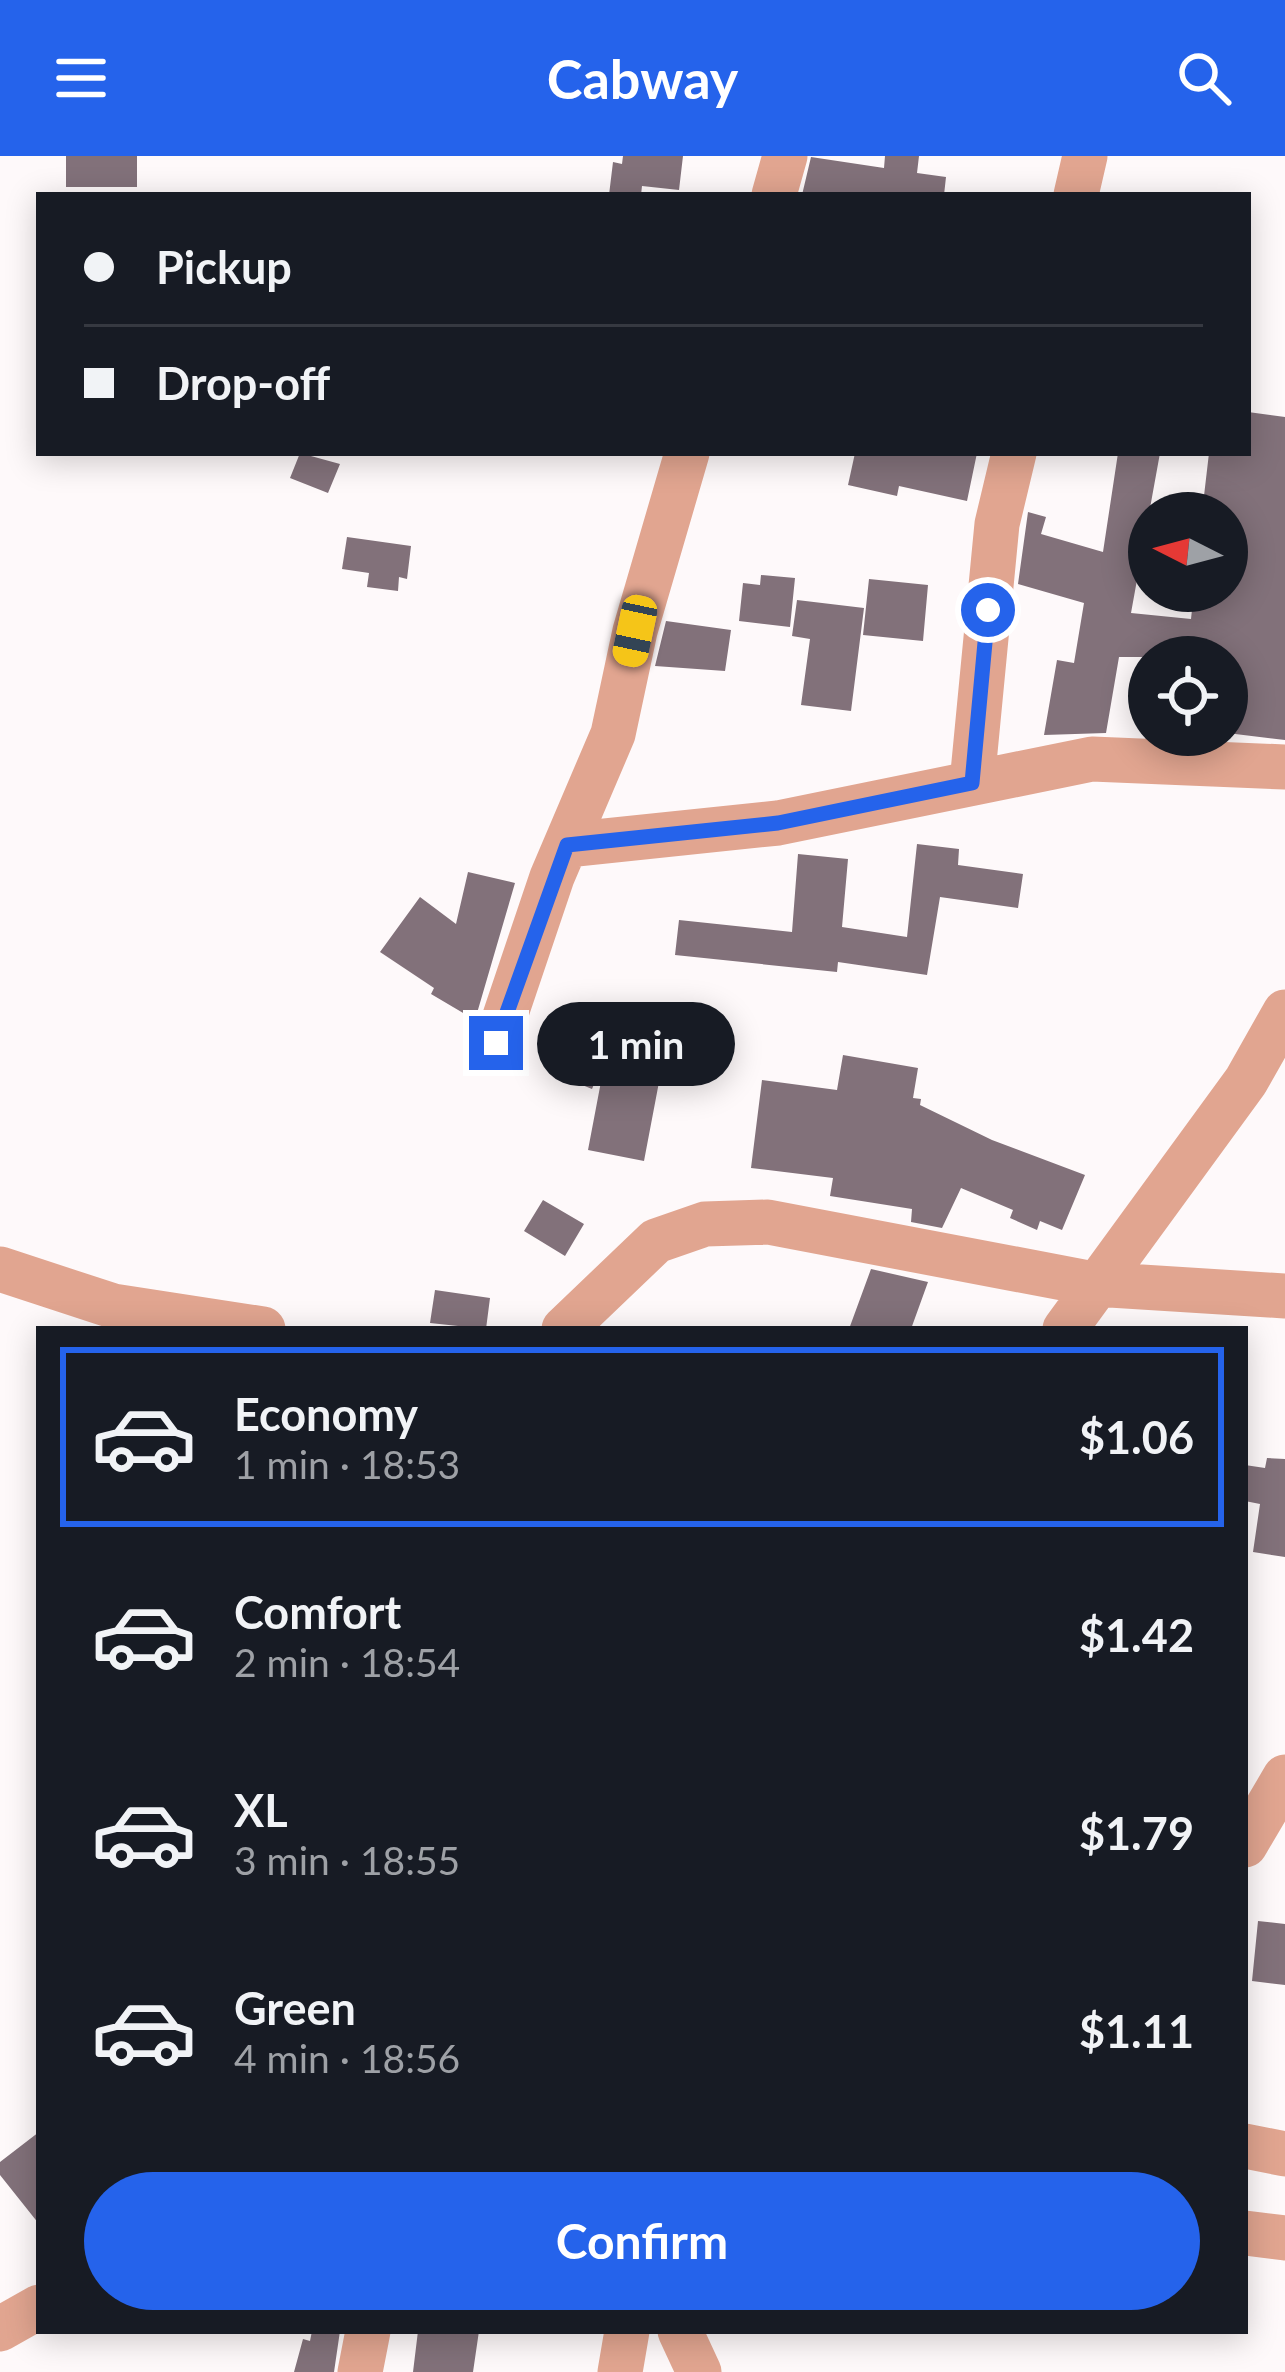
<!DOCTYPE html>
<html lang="en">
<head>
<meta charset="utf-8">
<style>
  :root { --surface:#171b24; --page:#20242c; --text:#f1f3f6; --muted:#9ea1a6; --line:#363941; --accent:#2563eb }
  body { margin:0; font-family:Lato,sans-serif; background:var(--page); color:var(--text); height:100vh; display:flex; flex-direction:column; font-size:45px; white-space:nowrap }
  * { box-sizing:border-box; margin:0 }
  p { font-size:39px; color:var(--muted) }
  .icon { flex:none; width:66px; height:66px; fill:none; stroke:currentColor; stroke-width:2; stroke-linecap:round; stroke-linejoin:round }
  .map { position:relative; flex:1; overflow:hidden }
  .details { position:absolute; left:36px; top:1170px; width:1212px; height:1008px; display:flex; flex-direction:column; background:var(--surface); border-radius:0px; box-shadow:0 6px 30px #0003 }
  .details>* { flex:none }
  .hud { position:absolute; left:36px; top:36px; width:1215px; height:264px; border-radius:0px; box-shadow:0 6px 30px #0003; display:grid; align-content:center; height:264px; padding:0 48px; background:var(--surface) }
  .needle { width:78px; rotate:276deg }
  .controls { position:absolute; left:1128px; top:336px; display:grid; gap:24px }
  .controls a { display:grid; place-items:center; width:120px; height:120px; border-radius:50%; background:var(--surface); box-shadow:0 6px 30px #0003; font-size:60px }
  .end { position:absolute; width:54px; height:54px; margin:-27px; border:15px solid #2563eb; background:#fff; box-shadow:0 0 0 6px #fff }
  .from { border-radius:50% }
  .bubble { position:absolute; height:84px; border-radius:42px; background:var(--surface); box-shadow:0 6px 30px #0003; font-size:39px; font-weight:700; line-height:84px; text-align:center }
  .car { position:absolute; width:36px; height:72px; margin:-36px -18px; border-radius:15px; box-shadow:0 0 9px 3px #0007; background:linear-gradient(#f5c518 24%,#345 0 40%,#f5c518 0 76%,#345 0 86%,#f5c518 0) }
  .hud b { display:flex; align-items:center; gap:42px; height:114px; font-size:45px }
  .hud b+b { border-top:3px solid var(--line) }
  .hud i { width:30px; height:30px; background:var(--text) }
  ul { padding:21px 0 0; list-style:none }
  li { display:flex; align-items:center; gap:36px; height:180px; margin:0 24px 18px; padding:0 24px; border:6px solid transparent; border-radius:0px }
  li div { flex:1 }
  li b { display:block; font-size:45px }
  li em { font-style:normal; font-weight:700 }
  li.active { border-color:var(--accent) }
  li>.icon { width:108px; height:108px; stroke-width:1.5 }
  .cta { display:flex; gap:24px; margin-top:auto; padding:24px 48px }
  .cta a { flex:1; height:138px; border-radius:72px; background:var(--accent); color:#fff; font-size:48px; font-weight:700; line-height:138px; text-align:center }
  header { display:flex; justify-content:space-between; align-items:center; height:156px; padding:0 48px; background:var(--accent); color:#fff; font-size:54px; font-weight:700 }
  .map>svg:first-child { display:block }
  .building { fill:#82717a }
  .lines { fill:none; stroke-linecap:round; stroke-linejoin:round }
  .minor { stroke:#e1a590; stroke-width:45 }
  .route { stroke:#2563eb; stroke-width:15 }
</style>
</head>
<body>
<header><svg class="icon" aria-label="menu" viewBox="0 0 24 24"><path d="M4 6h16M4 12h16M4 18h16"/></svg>Cabway<svg class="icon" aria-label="search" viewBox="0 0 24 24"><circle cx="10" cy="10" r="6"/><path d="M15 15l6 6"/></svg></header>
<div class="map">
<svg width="1285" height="2216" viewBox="0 0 1285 2216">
  <rect width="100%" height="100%" fill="#fef9fa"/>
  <path class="building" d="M 66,0 L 137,0 L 137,31 L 66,31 Z
    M 623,0 L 683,0 L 679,34 L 642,30 L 641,39 L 609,39 L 613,6 L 622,8 Z
    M 885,0 L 919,0 L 917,17 L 946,21 L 944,39 L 802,39 L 811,1 L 884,12 Z
    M 1248,256 L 1285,261 L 1285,584 L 1227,577 L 1227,501 L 1119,501 L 1106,577 L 1044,579 L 1057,504 L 1074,507 L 1084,447 L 1018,428 L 1028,356 L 1046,361 L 1041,378 L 1103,396 L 1118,297 L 1160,297 L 1131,457 L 1191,463 L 1194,435 L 1227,435 L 1227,357 L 1202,357 L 1209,297 L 1248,297 Z
    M 300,297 L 340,308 L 328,337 L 290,322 Z
    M 855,297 L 977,297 L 967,345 L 899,330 L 897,340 L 848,329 Z
    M 347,381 L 411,390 L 407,423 L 399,421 L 398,435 L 367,431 L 369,417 L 342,413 Z
    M 761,419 L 795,422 L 790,471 L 739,465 L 743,427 L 760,429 Z
    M 869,423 L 928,429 L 923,485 L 863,479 Z
    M 797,444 L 864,452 L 851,555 L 801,549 L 810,483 L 792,480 Z
    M 666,465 L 731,474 L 725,515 L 655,510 Z
    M 917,688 L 959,693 L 958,709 L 1023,718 L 1018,752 L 940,741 L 927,819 L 838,806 L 837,816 L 675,799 L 679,764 L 792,776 L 798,698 L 848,703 L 842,771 L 907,781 Z
    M 468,716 L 515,727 L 475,864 L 431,838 L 434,832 L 380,796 L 420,741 L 456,768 Z
    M 677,862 L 708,866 L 700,928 L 669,924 Z
    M 566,886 L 605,902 L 592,933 L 553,917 Z
    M 843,899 L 918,912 L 913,942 L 921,943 L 920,949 L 992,984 L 1085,1019 L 1062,1074 L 1040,1065 L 1037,1074 L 1010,1062 L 1013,1054 L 961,1032 L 942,1072 L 911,1066 L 912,1053 L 830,1040 L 833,1022 L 751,1012 L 762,924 L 837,934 Z
    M 603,915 L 659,926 L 644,1005 L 588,994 Z
    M 543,1044 L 584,1068 L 565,1100 L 524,1075 Z
    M 871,1113 L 928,1126 L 911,1173 L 849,1173 Z
    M 435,1134 L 490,1142 L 486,1173 L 430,1167 Z
    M 1267,1302 L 1285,1303 L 1285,1401 L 1253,1396 L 1260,1348 L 1245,1345 L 1245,1309 L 1265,1312 Z
    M 1258,1765 L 1285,1768 L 1285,1829 L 1252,1825 Z
    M 39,1976 L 39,2068 L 0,2019 L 0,2006 Z
    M 312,2175 L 340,2175 L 334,2216 L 294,2216 L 303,2183 L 310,2185 Z
    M 418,2175 L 479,2175 L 473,2216 L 413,2216 Z"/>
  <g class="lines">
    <path class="minor" d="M 774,39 L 785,0
      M 1076,39 L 1085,0
      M 972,627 L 997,368 L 1014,297
      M 567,689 L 778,667 L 1092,603 L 1285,611
      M 496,887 L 552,721 L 613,578 L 635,475 L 687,297
      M 0,1113 L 113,1150 L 263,1173
      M 564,1173 L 656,1085 L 705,1068 L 768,1066 L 1094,1128 L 1285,1140
      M 1065,1173 L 1246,925 L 1285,856
      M 1245,1689 L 1285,1621
      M 1245,1990 L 1285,1998
      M 1245,2077 L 1285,2082
      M 0,2173 L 39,2151
      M 680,2175 L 699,2216
      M 360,2216 L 368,2175
      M 620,2216 L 627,2175"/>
  </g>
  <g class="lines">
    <path class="route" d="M 496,887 L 567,689 L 778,667 L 972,627 L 988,454"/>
  </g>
</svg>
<div class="controls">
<a><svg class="needle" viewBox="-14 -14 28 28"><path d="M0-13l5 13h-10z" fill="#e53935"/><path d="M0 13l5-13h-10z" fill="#9ea1a6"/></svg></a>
<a><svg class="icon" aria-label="locate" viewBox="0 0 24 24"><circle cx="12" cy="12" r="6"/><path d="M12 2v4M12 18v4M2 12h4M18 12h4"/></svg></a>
</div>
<i class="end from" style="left:988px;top:454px"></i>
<i class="end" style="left:496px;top:887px"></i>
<div class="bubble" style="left:537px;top:846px;width:198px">1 min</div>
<i class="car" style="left:635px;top:475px;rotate:192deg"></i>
<div class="hud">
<b><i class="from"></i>Pickup</b>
<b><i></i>Drop-off</b>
</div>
<section class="details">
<ul>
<li class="active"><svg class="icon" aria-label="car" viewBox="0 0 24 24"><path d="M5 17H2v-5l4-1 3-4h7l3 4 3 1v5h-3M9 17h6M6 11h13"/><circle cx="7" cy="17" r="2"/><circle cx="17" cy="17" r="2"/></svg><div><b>Economy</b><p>1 min · 18:53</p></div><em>$1.06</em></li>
<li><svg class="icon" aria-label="car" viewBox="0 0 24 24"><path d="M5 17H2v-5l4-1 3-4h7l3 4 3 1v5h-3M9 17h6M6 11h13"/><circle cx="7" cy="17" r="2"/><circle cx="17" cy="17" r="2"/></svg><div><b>Comfort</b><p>2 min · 18:54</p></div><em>$1.42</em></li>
<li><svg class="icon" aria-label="car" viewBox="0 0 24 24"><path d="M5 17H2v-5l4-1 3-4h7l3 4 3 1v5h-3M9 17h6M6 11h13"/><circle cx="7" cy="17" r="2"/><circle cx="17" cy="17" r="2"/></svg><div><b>XL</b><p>3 min · 18:55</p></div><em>$1.79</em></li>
<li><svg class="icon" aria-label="car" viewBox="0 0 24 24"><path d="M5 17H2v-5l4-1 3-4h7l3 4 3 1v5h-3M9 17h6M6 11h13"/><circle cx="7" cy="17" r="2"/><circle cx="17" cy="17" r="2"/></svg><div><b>Green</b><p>4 min · 18:56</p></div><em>$1.11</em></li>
</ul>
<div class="cta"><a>Confirm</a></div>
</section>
</div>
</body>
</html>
